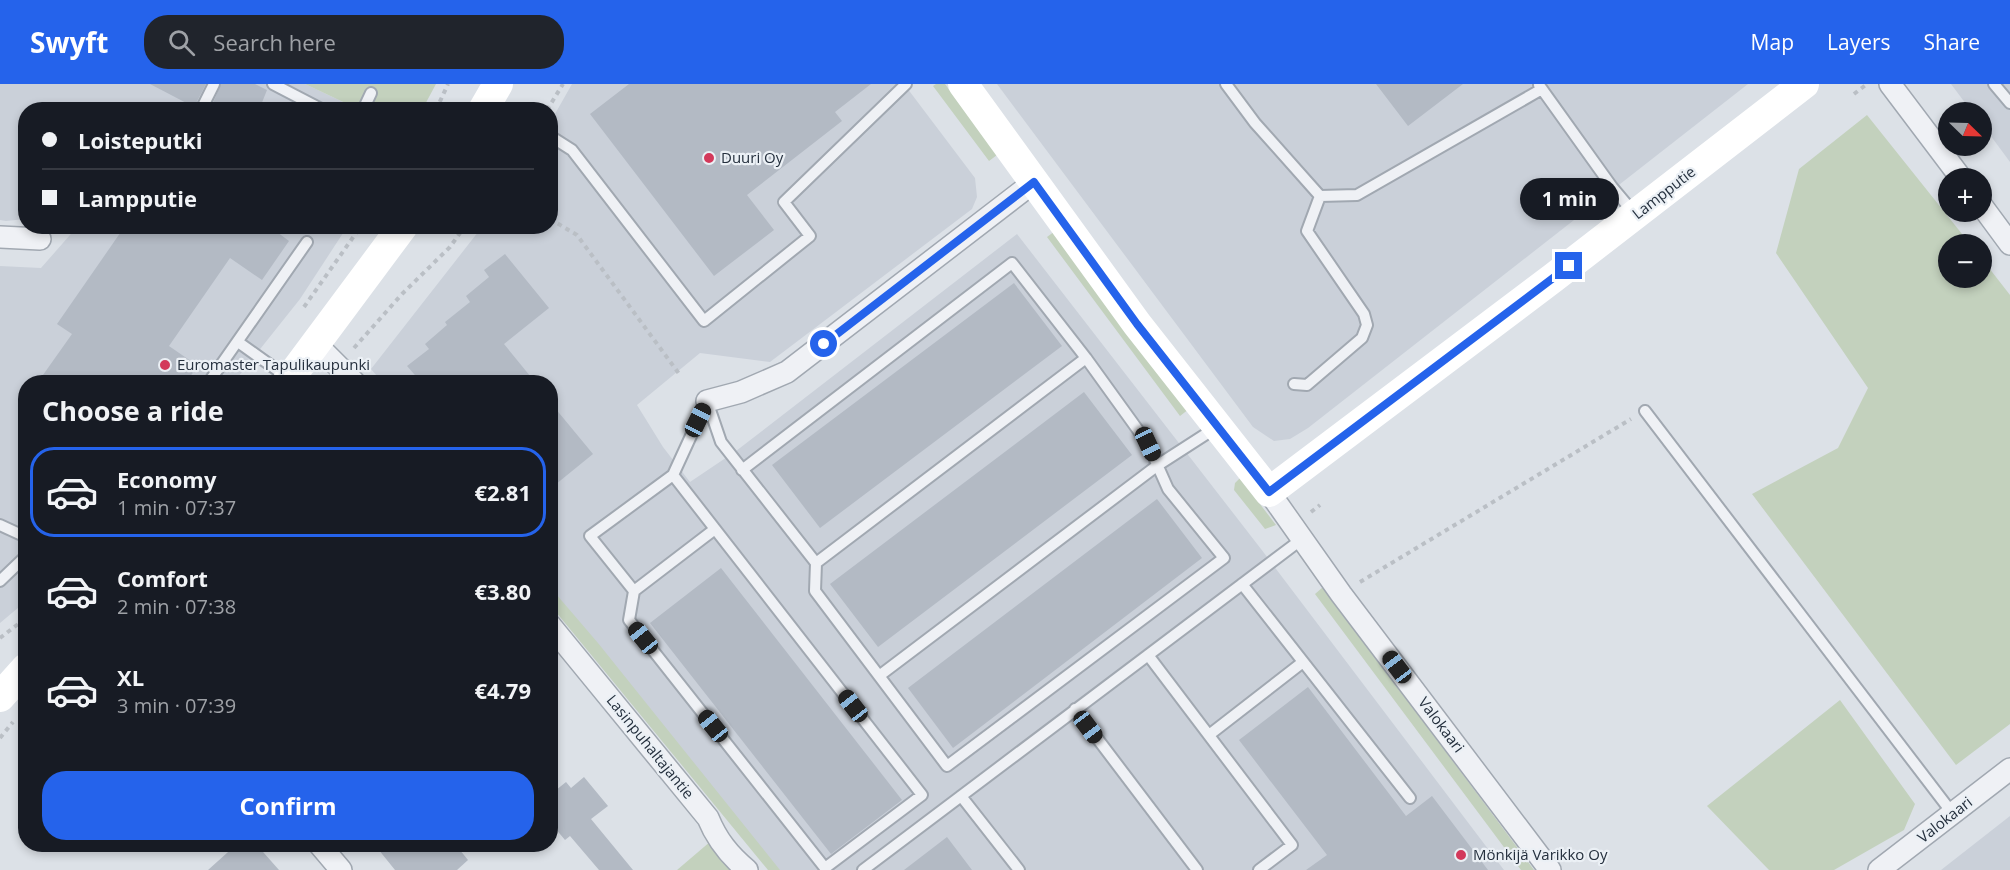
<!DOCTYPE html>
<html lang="en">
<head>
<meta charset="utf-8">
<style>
  :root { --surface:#171b24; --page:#20242c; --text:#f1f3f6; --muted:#9ea1a6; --line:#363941; --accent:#2563eb }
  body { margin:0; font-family:"Open Sans",sans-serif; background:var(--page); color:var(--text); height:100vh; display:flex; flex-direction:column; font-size:22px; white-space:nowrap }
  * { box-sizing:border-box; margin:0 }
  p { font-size:20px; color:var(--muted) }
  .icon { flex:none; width:33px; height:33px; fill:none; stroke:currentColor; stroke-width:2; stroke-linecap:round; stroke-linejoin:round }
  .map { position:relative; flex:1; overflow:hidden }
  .details { position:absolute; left:18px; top:291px; width:540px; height:477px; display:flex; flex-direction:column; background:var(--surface); border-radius:24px; box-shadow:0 3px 9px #0003 }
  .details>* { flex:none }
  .top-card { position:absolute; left:18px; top:18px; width:540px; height:132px; border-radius:24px; box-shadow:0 3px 9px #0003; display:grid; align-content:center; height:132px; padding:0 24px; background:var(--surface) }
  .needle { width:39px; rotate:113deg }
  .fabs { position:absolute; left:1938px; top:18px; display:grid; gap:12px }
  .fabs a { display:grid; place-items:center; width:54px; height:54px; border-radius:50%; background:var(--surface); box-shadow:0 3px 9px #0003; font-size:30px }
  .end { position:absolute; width:27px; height:27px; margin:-14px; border:8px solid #2563eb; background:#fff; box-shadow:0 0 0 3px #fff }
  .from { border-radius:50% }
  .bubble { position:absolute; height:42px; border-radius:21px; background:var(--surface); box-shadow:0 3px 9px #0003; font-size:20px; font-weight:700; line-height:42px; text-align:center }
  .car { position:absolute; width:18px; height:36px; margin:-18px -9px; border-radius:8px; box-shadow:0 0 4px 2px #0007; background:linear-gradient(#222 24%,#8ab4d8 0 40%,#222 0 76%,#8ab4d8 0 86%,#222 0) }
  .top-card b { display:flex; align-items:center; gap:21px; height:57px; font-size:22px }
  .top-card b+b { border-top:2px solid var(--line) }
  .top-card i { width:15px; height:15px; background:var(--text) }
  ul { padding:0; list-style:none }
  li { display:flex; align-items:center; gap:18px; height:90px; margin:0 12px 9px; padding:0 12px; border:3px solid transparent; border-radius:24px }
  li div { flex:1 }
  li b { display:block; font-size:22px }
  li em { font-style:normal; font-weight:700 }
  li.current { border-color:var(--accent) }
  li>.icon { width:54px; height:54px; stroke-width:1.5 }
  h2 { padding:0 24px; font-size:27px; line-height:72px }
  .button { display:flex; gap:12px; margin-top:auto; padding:12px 24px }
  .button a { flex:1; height:69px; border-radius:24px; background:var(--accent); color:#fff; font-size:24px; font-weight:700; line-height:69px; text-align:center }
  header { display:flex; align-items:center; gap:36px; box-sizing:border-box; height:84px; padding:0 30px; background:var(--accent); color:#fff }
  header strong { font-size:28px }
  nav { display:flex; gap:33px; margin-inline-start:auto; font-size:21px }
  .search { width:420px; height:54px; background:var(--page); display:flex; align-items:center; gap:15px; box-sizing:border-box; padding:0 21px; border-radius:24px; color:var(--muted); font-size:22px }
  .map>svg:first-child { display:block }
  .built { fill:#cad0d9 }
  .green { fill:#c3d1bd }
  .building { fill:#b3bac4 }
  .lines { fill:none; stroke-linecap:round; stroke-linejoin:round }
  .lane-casing { stroke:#a1a8b1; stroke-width:14 }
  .street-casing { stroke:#a1a8b1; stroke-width:24 }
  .path { stroke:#babfc5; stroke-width:4; stroke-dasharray:4.5 4.5; stroke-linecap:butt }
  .lane { stroke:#eff1f5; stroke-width:10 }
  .street { stroke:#eff1f5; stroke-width:21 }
  .secondary { stroke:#fff; stroke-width:30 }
  .route { stroke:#2563eb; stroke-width:8 }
  .poi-dot { fill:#d3395b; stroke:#ebf0f5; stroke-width:2 }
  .labels { text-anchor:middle; stroke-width:4.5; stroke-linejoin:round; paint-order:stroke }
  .poi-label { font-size:15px; fill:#25303e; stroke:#ebf0f5; text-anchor:start }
  .street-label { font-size:15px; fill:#25303e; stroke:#ebf0f5 }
</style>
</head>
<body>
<header>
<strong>Swyft</strong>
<div class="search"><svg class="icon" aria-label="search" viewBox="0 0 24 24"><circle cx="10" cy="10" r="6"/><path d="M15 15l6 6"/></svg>Search here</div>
<nav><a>Map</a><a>Layers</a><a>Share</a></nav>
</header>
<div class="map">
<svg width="2010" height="786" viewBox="0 0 2010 786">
  <rect width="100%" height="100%" fill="#dce1e7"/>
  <path class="built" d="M 0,0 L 305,0 L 358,25 L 26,26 L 25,135 L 6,137 L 0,136 Z
    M 572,0 L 904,0 L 975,94 L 977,113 L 972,125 L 770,278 L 700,269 L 637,321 L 663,363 L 690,398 L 736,367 L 1017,150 L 1261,465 L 1504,786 L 779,786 L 551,506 L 550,298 L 382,298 L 371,285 L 482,143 L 550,142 L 551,37 Z
    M 997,0 L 1748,0 L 1308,344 L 1290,355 L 1274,357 L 1253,343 Z
    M 1951,0 L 2010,0 L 2010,78 L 1982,40 L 1982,28 L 1972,28 Z
    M 77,143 L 347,143 L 300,215 L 234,298 L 26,298 L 25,518 L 0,539 L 0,182 L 41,184 Z
    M 2010,732 L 2010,786 L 1941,786 Z"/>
  <path class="green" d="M 305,0 L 436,0 L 422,26 L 358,25 Z
    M 936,0 L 945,0 L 997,71 L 989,77 L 933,2 Z
    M 1867,31 L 1970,160 L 1948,160 L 1948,194 L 1982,194 L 1982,175 L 2010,211 L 2010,640 L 1956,681 L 1752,410 L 1838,364 L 1868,304 L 1776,169 L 1799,85 Z
    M 1055,147 L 1189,325 L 1180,332 L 1047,153 Z
    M 1240,394 L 1276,441 L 1265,445 L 1234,406 L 1235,399 Z
    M 550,503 L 598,559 L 780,786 L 768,786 L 551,522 Z
    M 1323,503 L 1534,786 L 1521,786 L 1315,510 Z
    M 1840,616 L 1915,720 L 1904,746 L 1834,786 L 1769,786 L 1707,722 Z
    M 711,757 L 735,786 L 677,786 Z"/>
  <path class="building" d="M 150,0 L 206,0 L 194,23 Z
    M 221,0 L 255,0 L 267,6 L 259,26 L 210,26 Z
    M 629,0 L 871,0 L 835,28 L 842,37 L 747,111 L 774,146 L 714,192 L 590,30 Z
    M 1376,0 L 1463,0 L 1408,42 Z
    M 125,142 L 269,142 L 289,157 L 262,196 L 230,174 L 169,262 L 198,282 L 186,298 L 38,298 L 72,250 L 57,240 Z
    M 505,170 L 549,224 L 504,260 L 535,298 L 421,298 L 407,282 L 429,265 L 425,260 L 447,241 L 445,238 L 470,218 L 466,212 L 489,193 L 484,186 Z
    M 1014,199 L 1062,262 L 820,444 L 772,381 Z
    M 1084,308 L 1132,371 L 878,563 L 830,500 Z
    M 550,318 L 593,370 L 550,405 Z
    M 1157,415 L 1202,474 L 953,664 L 908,604 Z
    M 721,484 L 902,716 L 831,770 L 650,539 Z
    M 1308,603 L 1406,732 L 1432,712 L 1488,786 L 1306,786 L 1327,771 L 1239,656 Z
    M 584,693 L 608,722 L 591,735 L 633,786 L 599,786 L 570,752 L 565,756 L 550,738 L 550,711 L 566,698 L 571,704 Z
    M 947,753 L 972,786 L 904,786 Z
    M 237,760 L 256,760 L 279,786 L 208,786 Z
    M 374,760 L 455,760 L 468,776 L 457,786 L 395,786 Z"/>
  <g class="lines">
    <defs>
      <path id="lane" d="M 273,0 L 323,26
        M 1226,0 L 1255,39 L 1320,112 L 1357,111 L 1542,5
        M 1994,0 L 2010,19
        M 1539,1 L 1612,103 L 1633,128
        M 201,26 L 214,0
        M 363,26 L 371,9
        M 550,52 L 572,66 L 704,237 L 810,152 L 784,118 L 906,0
        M 238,258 L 287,293
        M 209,298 L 307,158
        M 1294,300 L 1307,301 L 1362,254 L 1367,241 L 1364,230 L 1307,147 L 1320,112
        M 707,317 L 721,358 L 816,479 L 815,507 L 947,682 L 1224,474 L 1168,405 L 1148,360 L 1086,274 L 1012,179 L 742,386
        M 1645,327 L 1953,730
        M 673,391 L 922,711 L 825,784 L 629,536 L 634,507 L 590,452 L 673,391 L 707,317
        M 0,441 L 26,453
        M 816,479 L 1086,274
        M 0,497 L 26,472
        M 1242,500 L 1410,714
        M 634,507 L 715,445
        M 1148,571 L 1292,761 L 1259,786
        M 879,592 L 1158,381 L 1217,343
        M 1075,625 L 1197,786
        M 1209,651 L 1303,578
        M 961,712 L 1019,786
        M 863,786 L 1302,455"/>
      <path id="street" d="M 1890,0 L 1961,94
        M 1982,122 L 2010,160
        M 0,153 L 40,155
        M 316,260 L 354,298
        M 707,317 L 741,308 L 787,288 L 1034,98
        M 1269,408 L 1341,510 L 1550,786
        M 550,541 L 708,734 C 717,756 729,771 747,786
        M 319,760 L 341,786
        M 1879,786 L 2010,685"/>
    </defs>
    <use href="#lane" class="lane-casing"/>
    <use href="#street" class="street-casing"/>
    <path class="path" d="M 1854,10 L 1867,0
      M 436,26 L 448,0
      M 547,26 L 563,0
      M 550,135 L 577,151 L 680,291
      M 304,223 L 361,142
      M 354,264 L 402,210 L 450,163 L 465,142
      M 1311,428 L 1320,421
      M 1360,498 L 1631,335
      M 0,554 L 26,534
      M 0,654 L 13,638"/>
    <use href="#lane" class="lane"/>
    <use href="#street" class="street"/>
    <path class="secondary" d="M 963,0 L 1137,240 L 1269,408 L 1553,194 L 1804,0
      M 483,26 L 498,0
      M 287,298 L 403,142
      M 0,613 L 26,584"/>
  </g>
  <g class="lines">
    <path class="route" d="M 824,260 L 1034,98 L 1137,240 L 1269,408 L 1569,182"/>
  </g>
  <g class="poi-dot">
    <circle cx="709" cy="74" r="6"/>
    <circle cx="165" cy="281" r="6"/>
    <circle cx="1461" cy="771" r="6"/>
  </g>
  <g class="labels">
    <g class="poi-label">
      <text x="721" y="79">Duuri Oy</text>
      <text x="177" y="286">Euromaster Tapulikaupunki</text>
      <text x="1473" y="776">Mönkijä Varikko Oy</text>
    </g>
    <g class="street-label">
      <text transform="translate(1664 109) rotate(-38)" y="5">Lampputie</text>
      <text transform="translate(1441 641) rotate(53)" y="5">Valokaari</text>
      <text transform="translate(650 663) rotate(51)" y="5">Lasinpuhaltajantie</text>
      <text transform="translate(1945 736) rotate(-38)" y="5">Valokaari</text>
    </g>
  </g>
</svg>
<div class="fabs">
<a><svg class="needle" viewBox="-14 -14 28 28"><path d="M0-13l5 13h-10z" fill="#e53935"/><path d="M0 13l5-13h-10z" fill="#9ea1a6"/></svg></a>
<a>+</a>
<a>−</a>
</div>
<i class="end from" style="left:824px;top:260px"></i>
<i class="end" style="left:1569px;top:182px"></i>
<div class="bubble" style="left:1520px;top:94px;width:99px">1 min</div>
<i class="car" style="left:698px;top:336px;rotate:26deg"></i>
<i class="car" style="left:1148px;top:360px;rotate:155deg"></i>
<i class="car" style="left:643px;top:554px;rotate:321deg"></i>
<i class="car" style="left:1397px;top:583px;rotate:323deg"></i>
<i class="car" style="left:853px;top:622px;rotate:322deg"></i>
<i class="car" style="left:713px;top:642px;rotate:321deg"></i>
<i class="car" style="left:1088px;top:643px;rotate:143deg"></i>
<div class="top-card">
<b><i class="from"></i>Loisteputki</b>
<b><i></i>Lampputie</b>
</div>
<section class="details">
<h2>Choose a ride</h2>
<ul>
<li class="current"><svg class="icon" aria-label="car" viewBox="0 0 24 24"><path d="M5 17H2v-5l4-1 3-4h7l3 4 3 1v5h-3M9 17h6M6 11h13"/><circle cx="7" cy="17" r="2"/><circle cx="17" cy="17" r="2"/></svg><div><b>Economy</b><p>1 min · 07:37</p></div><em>€2.81</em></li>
<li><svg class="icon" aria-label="car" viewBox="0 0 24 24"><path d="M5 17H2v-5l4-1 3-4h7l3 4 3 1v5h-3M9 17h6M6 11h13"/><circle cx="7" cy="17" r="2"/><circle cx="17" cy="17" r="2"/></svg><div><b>Comfort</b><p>2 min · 07:38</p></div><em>€3.80</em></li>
<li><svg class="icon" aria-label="car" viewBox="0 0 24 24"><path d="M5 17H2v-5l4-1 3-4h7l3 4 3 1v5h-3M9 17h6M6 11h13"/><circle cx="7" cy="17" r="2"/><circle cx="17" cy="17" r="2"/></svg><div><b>XL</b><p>3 min · 07:39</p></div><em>€4.79</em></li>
</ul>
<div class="button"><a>Confirm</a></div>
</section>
</div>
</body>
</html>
